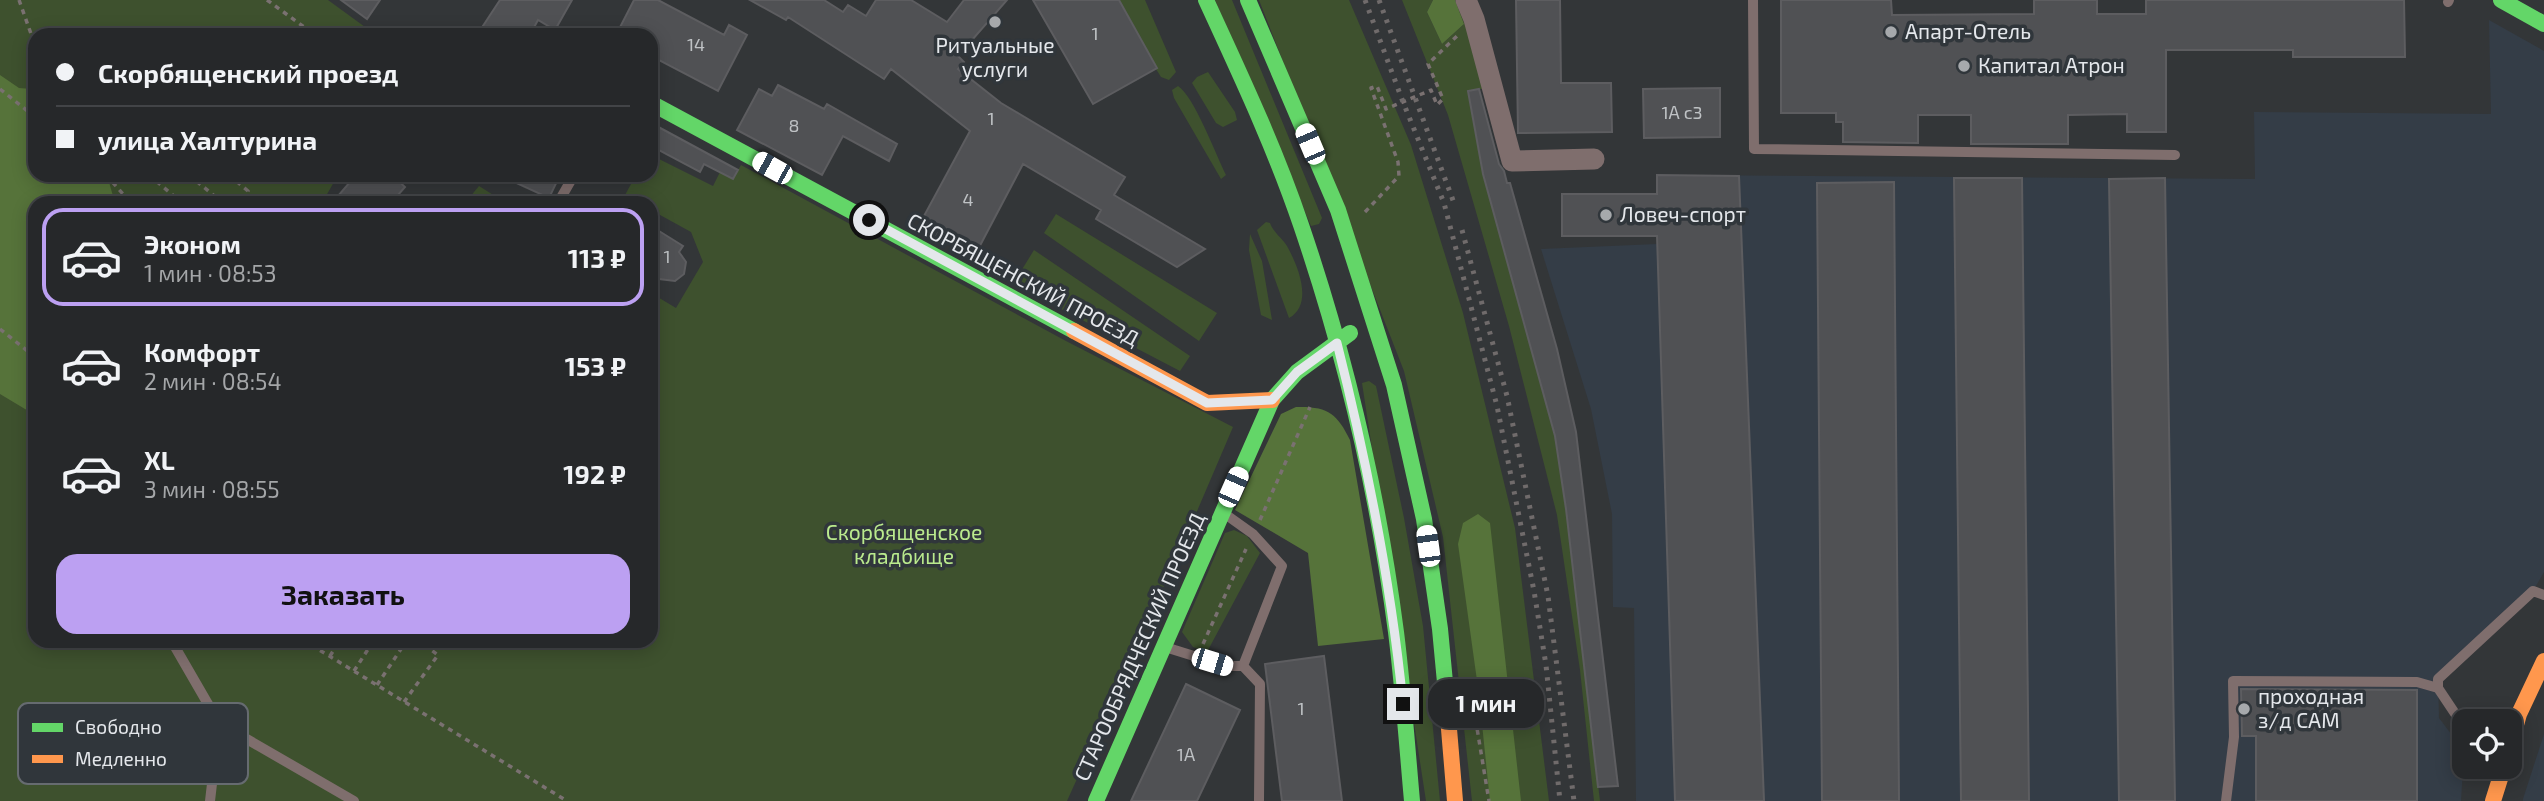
<!DOCTYPE html>
<html lang="ru">
<head>
<meta charset="utf-8">
<style>
  :root { --surface:#26282a; --page:#2e3032; --text:#f1f3f6; --muted:#a4a6a8; --line:#424447; --accent:#bca0f2 }
  body { margin:0; font-family:"Exo 2",sans-serif; background:var(--page); color:var(--text); height:100vh; display:flex; flex-direction:column; font-size:26px; white-space:nowrap }
  * { box-sizing:border-box; margin:0 }
  p { font-size:23px; color:var(--muted) }
  .icon { flex:none; width:38px; height:38px; fill:none; stroke:currentColor; stroke-width:2; stroke-linecap:round; stroke-linejoin:round }
  .map { position:relative; flex:1; overflow:hidden }
  .drawer { position:absolute; left:28px; top:196px; width:630px; height:452px; display:flex; flex-direction:column; background:var(--surface); border-radius:21px; box-shadow:0 4px 18px #0003,0 0 0 2px var(--line) }
  .drawer>* { flex:none }
  .top-card { position:absolute; left:28px; top:28px; width:630px; height:154px; border-radius:21px; box-shadow:0 4px 18px #0003,0 0 0 2px var(--line); display:grid; align-content:center; height:154px; padding:0 28px; background:var(--surface) }
  .buttons { position:absolute; left:2452px; top:709px; display:grid; gap:14px }
  .buttons a { display:grid; place-items:center; width:70px; height:70px; border-radius:14px; background:var(--surface); box-shadow:0 4px 18px #0003,0 0 0 2px var(--line); font-size:35px }
  .end { position:absolute; width:32px; height:32px; margin:-16px; border:9px solid #e4e7eb; background:#111; box-shadow:0 0 0 4px #111 }
  .from { border-radius:50% }
  .bubble { position:absolute; height:49px; border-radius:21px; background:var(--surface); box-shadow:0 4px 18px #0003,0 0 0 2px var(--line); font-size:23px; font-weight:700; line-height:49px; text-align:center }
  .car { position:absolute; width:21px; height:42px; margin:-21px -10px; border-radius:9px; box-shadow:0 0 5px 2px #0007; background:linear-gradient(#fff 24%,#345 0 40%,#fff 0 76%,#345 0 86%,#fff 0) }
  .top-card b { display:flex; align-items:center; gap:24px; height:66px; font-size:26px }
  .top-card b+b { border-top:2px solid var(--line) }
  .top-card i { width:18px; height:18px; background:var(--text) }
  ul { padding:12px 0 0; list-style:none }
  li { display:flex; align-items:center; gap:21px; height:98px; margin:0 14px 10px; padding:0 14px; border:4px solid transparent; border-radius:21px }
  li div { flex:1 }
  li b { display:block; font-size:26px }
  li em { font-style:normal; font-weight:700 }
  li.current { border-color:var(--accent) }
  li>.icon { width:63px; height:63px; stroke-width:1.5 }
  .action { display:flex; gap:14px; margin-top:auto; padding:14px 28px }
  .action a { flex:1; height:80px; border-radius:21px; background:var(--accent); color:#111; font-size:28px; font-weight:700; line-height:80px; text-align:center }
  .map>svg:first-child { display:block }
  .built { fill:#343d47 }
  .green { fill:#3e512e }
  .forest { fill:#56733a }
  .building { fill:#505154; stroke:#5d5d60; stroke-width:2 }
  .lines { fill:none; stroke-linecap:round; stroke-linejoin:round }
  .path { stroke:#7a7171; stroke-width:3.5; stroke-dasharray:5 5; stroke-linecap:butt }
  .lane { stroke:#7f6e6d; stroke-width:10 }
  .street { stroke:#7f6e6d; stroke-width:21 }
  .fast { stroke:#63d668; stroke-width:16 }
  .slow { stroke:#ff974d; stroke-width:16 }
  .rail { stroke:#706b6b; stroke-width:5; stroke-dasharray:3.5 7; stroke-linecap:butt }
  .route { stroke:#e4e7eb; stroke-width:9 }
  .poi-dot { fill:#a6a9ac; stroke:#30363b; stroke-width:2.5 }
  .labels { text-anchor:middle; stroke-width:7; stroke-linejoin:round; paint-order:stroke }
  .number-label { font-size:18px; fill:#bfc2c5 }
  .poi-label { font-size:21px; fill:#e4e7eb; stroke:#30363b; text-anchor:start }
  .street-label { font-size:21px; fill:#e4e7eb; stroke:#30363b }
  .park-label { font-size:21px; fill:#baea8d; stroke:#30363b }
  .key { fill:#30363b; stroke:#666b70; stroke-width:2 }
  .key-label { font-size:19px; fill:#e4e7eb }
</style>
</head>
<body>
<div class="map">
<svg width="2544" height="801" viewBox="0 0 2544 801">
  <rect width="100%" height="100%" fill="#333638"/>
  <path class="built" d="M 2489,20 L 2544,51 L 2544,572 L 2533,591 L 2438,679 L 2439,718 L 2464,751 L 2461,801 L 1636,801 L 1634,608 L 1613,607 L 1612,514 L 1591,409 L 1541,249 L 1657,244 L 1657,175 L 2255,179 L 2254,112 L 2491,114 Z
    M 2544,734 L 2544,801 L 2523,801 L 2523,799 Z"/>
  <path class="green" d="M 0,0 L 328,0 L 376,35 L 35,35 L 35,175 L 338,175 L 322,203 L 35,203 L 35,640 L 651,640 L 651,293 L 676,308 L 703,262 L 691,232 L 651,210 L 651,203 L 639,203 L 625,195 L 636,175 L 651,175 L 651,155 L 713,186 L 720,172 L 733,179 L 741,165 L 1066,341 L 1233,427 L 1183,544 L 1067,801 L 0,801 Z
    M 1119,0 L 1145,0 L 1176,72 L 1169,80 L 1161,77 L 1156,69 Z
    M 1215,0 L 1232,0 L 1322,218 L 1319,224 L 1311,226 Z
    M 1259,0 L 1349,0 L 1411,145 L 1463,313 L 1515,528 L 1549,801 L 1472,801 L 1443,537 L 1404,371 Z
    M 1402,0 L 1433,0 L 1427,12 L 1442,44 L 1464,24 L 1455,0 L 1460,0 L 1488,88 L 1468,91 L 1555,436 L 1566,509 L 1600,801 L 1594,801 L 1580,670 L 1557,515 L 1509,326 L 1448,115 Z
    M 1208,72 L 1235,112 L 1237,120 L 1223,127 L 1216,123 L 1192,83 L 1197,77 Z
    M 1178,86 C 1194,96 1216,155 1226,175 L 1221,179 L 1174,98 L 1172,90 Z
    M 479,186 L 506,203 L 465,203 Z
    M 1056,214 L 1217,313 L 1199,341 L 1044,233 Z
    M 1266,222 L 1270,223 C 1273,232 1282,238 1287,246 C 1298,266 1314,304 1289,318 L 1257,230 Z
    M 1250,234 L 1262,261 L 1272,320 L 1261,315 L 1249,250 Z
    M 1034,250 L 1190,356 L 1180,371 L 1013,284 Z
    M 1369,381 L 1376,386 L 1404,518 L 1423,626 L 1440,801 L 1426,801 L 1362,383 Z
    M 1234,530 L 1247,536 L 1260,553 L 1207,652 L 1193,647 L 1182,632 L 1225,533 Z"/>
  <path class="forest" d="M 1433,0 L 1455,0 L 1464,24 L 1442,44 L 1427,12 Z
    M 0,75 L 19,88 L 32,89 L 35,91 L 35,175 L 107,175 L 115,203 L 35,203 L 35,415 L 0,394 Z
    M 1296,407 C 1327,406 1337,413 1350,440 L 1384,639 L 1318,646 L 1308,553 L 1235,510 L 1281,414 Z
    M 1478,514 L 1490,523 L 1521,801 L 1490,801 L 1479,695 L 1458,544 L 1463,523 Z"/>
  <path class="building" d="M 341,0 L 380,0 L 367,19 Z
    M 500,0 L 572,0 L 555,30 L 538,20 L 530,35 L 477,35 Z
    M 634,0 L 658,0 L 724,35 L 729,25 L 747,35 L 718,91 L 651,56 L 651,35 L 616,35 Z
    M 750,0 L 824,0 L 843,12 L 848,5 L 866,16 L 876,0 L 911,0 L 947,22 L 964,0 L 1007,0 L 958,56 L 964,62 L 958,69 L 1001,103 L 1125,177 L 1114,195 L 1205,249 L 1177,267 L 1096,219 L 1101,210 L 1023,164 L 974,257 L 918,227 L 970,131 L 891,69 L 884,79 L 788,17 L 786,20 Z
    M 1033,0 L 1119,0 L 1157,68 L 1093,104 Z
    M 1516,0 L 1560,0 L 1561,83 L 1611,83 L 1612,132 L 1518,133 Z
    M 1781,0 L 1891,0 L 1892,15 L 2034,14 L 2034,0 L 2097,0 L 2097,14 L 2146,14 L 2146,0 L 2404,0 L 2405,57 L 2293,57 L 2293,50 L 2166,50 L 2166,132 L 2127,132 L 2127,114 L 2068,115 L 2068,144 L 1971,144 L 1971,115 L 1918,115 L 1918,143 L 1843,142 L 1843,122 L 1836,122 L 1836,113 L 1781,113 Z
    M 778,85 L 824,109 L 827,104 L 897,144 L 889,161 L 843,136 L 822,175 L 737,130 L 759,89 L 772,96 Z
    M 1720,88 L 1720,137 L 1644,138 L 1643,89 Z
    M 1479,89 L 1499,164 L 1504,171 L 1507,183 L 1510,183 L 1557,349 L 1576,432 L 1618,786 L 1598,787 L 1566,509 L 1555,436 L 1483,174 L 1468,91 Z
    M 651,123 L 738,170 L 733,179 L 704,164 L 700,172 L 651,146 Z
    M 356,175 L 392,175 L 405,187 L 391,203 L 332,203 Z
    M 499,175 L 560,175 L 549,198 Z
    M 1657,175 L 1739,176 L 1764,801 L 1675,801 L 1657,236 L 1562,236 L 1562,194 L 1657,194 Z
    M 1954,178 L 2022,178 L 2029,801 L 1961,801 Z
    M 2165,178 L 2175,801 L 2119,801 L 2109,179 Z
    M 1894,182 L 1899,801 L 1822,801 L 1817,183 Z
    M 651,226 L 683,246 L 679,252 L 686,262 L 684,274 L 675,281 L 651,278 Z
    M 1324,656 L 1342,801 L 1282,801 L 1265,664 Z
    M 1186,684 L 1240,710 L 1197,801 L 1131,801 Z
    M 2241,689 L 2417,690 L 2417,801 L 2256,801 L 2256,736 L 2242,736 Z"/>
  <g class="lines">
    <path class="path" d="M 19,0 L 35,45
      M 267,0 L 315,35
      M 0,89 L 35,117
      M 106,175 L 131,203
      M 149,175 L 182,203
      M 189,175 L 223,203
      M 229,175 L 248,191 L 239,203
      M 1365,212 L 1399,176 L 1398,162 L 1371,88 L 1377,86 L 1386,109 L 1431,90 L 1437,105 L 1443,99 L 1428,64 L 1458,35
      M 0,329 L 35,357
      M 1260,520 L 1310,407
      M 303,640 L 567,801
      M 1203,644 L 1246,549
      M 330,656 L 340,640
      M 354,671 L 374,640
      M 377,685 L 407,640
      M 404,702 L 438,655 L 418,640
      M 1474,710 L 1489,801"/>
    <path class="lane" d="M 1753,0 L 1754,149 L 2175,155
      M 2448,2 L 2449,0
      M 558,203 L 574,175
      M 1225,514 L 1253,534 L 1282,566 L 1243,666 L 1260,684 L 1259,801
      M 171,640 L 219,723 L 354,801
      M 1165,647 L 1226,666 L 1243,666
      M 2438,688 L 2464,727
      M 210,801 L 219,723
      M 2226,801 L 2234,737 L 2233,681 L 2417,682 L 2438,688 L 2438,679 L 2533,591 L 2544,595"/>
    <path class="street" d="M 1466,0 L 1474,19 L 1512,161 L 1594,159"/>
    <path class="fast" d="M 1206,0 C 1240,74 1275,148 1301,225 C 1346,357 1378,494 1396,632 C 1403,688 1407,745 1412,801
      M 1248,0 L 1338,210 L 1394,385 L 1424,519 L 1440,629 L 1446,693
      M 2501,0 L 2544,24
      M 651,103 L 1074,331
      M 1096,801 L 1272,400 L 1297,372 L 1350,333"/>
    <path class="slow" d="M 1074,331 L 1207,403 L 1272,400
      M 1446,693 L 1455,801
      M 2510,746 L 2519,714 L 2544,661
      M 2493,801 L 2504,766"/>
    <path class="rail" d="M 1365,0 L 1403,102 L 1444,203 L 1497,406 L 1534,591 L 1546,665 L 1560,801
      M 1379,0 L 1454,203
      M 1462,230 L 1507,396 L 1548,596 L 1574,801"/>
  </g>
  <g class="lines">
    <path class="route" d="M 869,220 L 1207,403 L 1272,400 L 1297,372 L 1337,343 C 1367,462 1391,582 1403,704"/>
  </g>
  <g class="poi-dot">
    <circle cx="995" cy="22" r="7"/>
    <circle cx="1891" cy="32" r="7"/>
    <circle cx="1964" cy="66" r="7"/>
    <circle cx="1606" cy="215" r="7"/>
    <circle cx="2244" cy="709" r="7"/>
  </g>
  <g class="labels">
    <g class="number-label">
      <text x="1095" y="40">1</text>
      <text x="696" y="51">14</text>
      <text x="1682" y="119">1А с3</text>
      <text x="991" y="125">1</text>
      <text x="794" y="132">8</text>
      <text x="968" y="206">4</text>
      <text x="667" y="263">1</text>
      <text x="1301" y="715">1</text>
      <text x="1186" y="761">1А</text>
    </g>
    <g class="poi-label">
      <text x="1905" y="39">Апарт-Отель</text>
      <text x="995" y="53" text-anchor="middle">Ритуальные<tspan x="995" dy="24">услуги</tspan></text>
      <text x="1978" y="73">Капитал Атрон</text>
      <text x="1620" y="222">Ловеч-спорт</text>
      <text x="2258" y="704">проходная<tspan x="2258" dy="24">з/д САМ</tspan></text>
    </g>
    <g class="street-label">
      <text transform="translate(1023 280) rotate(28)" y="7">СКОРБЯЩЕНСКИЙ ПРОЕЗД</text>
      <text transform="translate(1140 647) rotate(-66)" y="7">СТАРООБРЯДЧЕСКИЙ ПРОЕЗД</text>
    </g>
    <g class="park-label">
      <text x="904" y="540">Скорбященское<tspan x="904" dy="24">кладбище</tspan></text>
    </g>
  </g>
  <rect x="18" y="703" width="230" height="81" rx="10" class="key"/>
  <rect x="32" y="723" width="31" height="9" fill="#63d668"/>
  <rect x="32" y="755" width="31" height="8" fill="#ff974d"/>
  <g class="key-label">
    <text x="75" y="734">Свободно</text>
    <text x="75" y="766">Медленно</text>
  </g>
</svg>
<div class="buttons">
<a><svg class="icon" aria-label="locate" viewBox="0 0 24 24"><circle cx="12" cy="12" r="6"/><path d="M12 2v4M12 18v4M2 12h4M18 12h4"/></svg></a>
</div>
<i class="end from" style="left:869px;top:220px"></i>
<i class="end" style="left:1403px;top:704px"></i>
<div class="bubble" style="left:1428px;top:679px;width:116px">1 мин</div>
<i class="car" style="left:1310px;top:144px;rotate:337deg"></i>
<i class="car" style="left:772px;top:168px;rotate:299deg"></i>
<i class="car" style="left:1233px;top:487px;rotate:24deg"></i>
<i class="car" style="left:1428px;top:546px;rotate:352deg"></i>
<i class="car" style="left:1212px;top:662px;rotate:107deg"></i>
<div class="top-card">
<b><i class="from"></i>Скорбященский проезд</b>
<b><i></i>улица Халтурина</b>
</div>
<section class="drawer">
<ul>
<li class="current"><svg class="icon" aria-label="car" viewBox="0 0 24 24"><path d="M5 17H2v-5l4-1 3-4h7l3 4 3 1v5h-3M9 17h6M6 11h13"/><circle cx="7" cy="17" r="2"/><circle cx="17" cy="17" r="2"/></svg><div><b>Эконом</b><p>1 мин · 08:53</p></div><em>113 ₽</em></li>
<li><svg class="icon" aria-label="car" viewBox="0 0 24 24"><path d="M5 17H2v-5l4-1 3-4h7l3 4 3 1v5h-3M9 17h6M6 11h13"/><circle cx="7" cy="17" r="2"/><circle cx="17" cy="17" r="2"/></svg><div><b>Комфорт</b><p>2 мин · 08:54</p></div><em>153 ₽</em></li>
<li><svg class="icon" aria-label="car" viewBox="0 0 24 24"><path d="M5 17H2v-5l4-1 3-4h7l3 4 3 1v5h-3M9 17h6M6 11h13"/><circle cx="7" cy="17" r="2"/><circle cx="17" cy="17" r="2"/></svg><div><b>XL</b><p>3 мин · 08:55</p></div><em>192 ₽</em></li>
</ul>
<div class="action"><a>Заказать</a></div>
</section>
</div>
</body>
</html>
